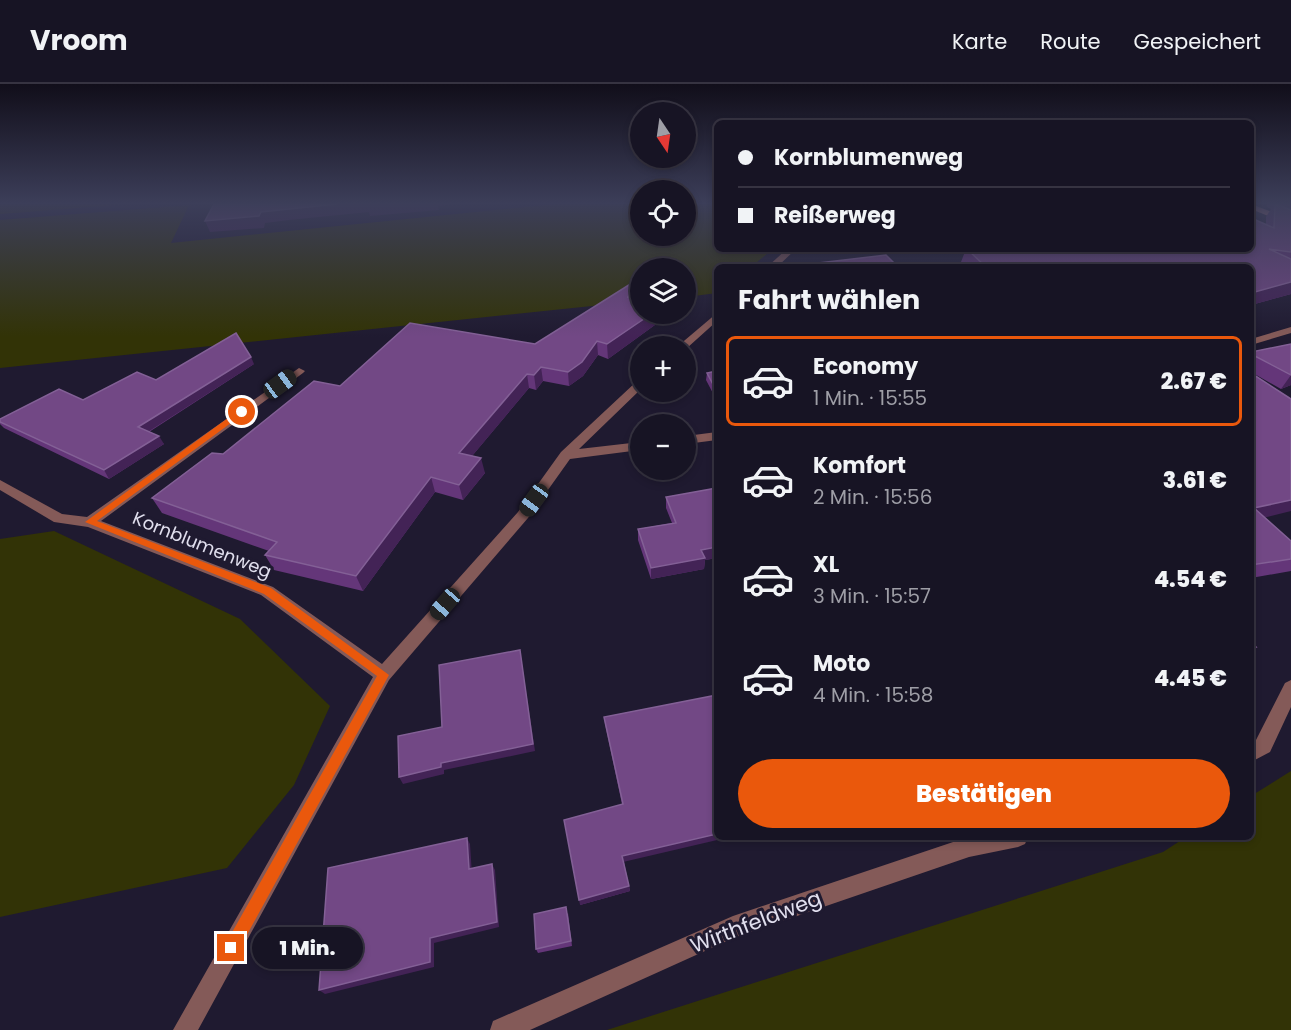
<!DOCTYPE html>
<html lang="de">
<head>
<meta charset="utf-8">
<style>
  :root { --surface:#171424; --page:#242131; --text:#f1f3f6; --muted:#9e9ea6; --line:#363341; --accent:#ea580c }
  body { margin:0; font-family:Poppins,sans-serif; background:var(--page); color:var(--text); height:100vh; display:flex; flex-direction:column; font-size:22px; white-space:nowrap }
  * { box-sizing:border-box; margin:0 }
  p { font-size:20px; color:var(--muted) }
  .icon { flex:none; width:33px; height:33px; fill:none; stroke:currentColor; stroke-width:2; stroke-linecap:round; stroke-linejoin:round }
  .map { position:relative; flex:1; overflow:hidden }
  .side { position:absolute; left:714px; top:180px; width:540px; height:576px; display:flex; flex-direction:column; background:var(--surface); border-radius:9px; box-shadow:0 3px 9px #0003,0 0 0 2px var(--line) }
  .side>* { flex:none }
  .hud { position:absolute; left:714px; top:36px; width:540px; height:132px; border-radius:9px; box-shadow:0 3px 9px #0003,0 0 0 2px var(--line); display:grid; align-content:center; height:132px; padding:0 24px; background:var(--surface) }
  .needle { width:39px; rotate:167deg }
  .controls { position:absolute; left:630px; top:18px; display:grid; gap:12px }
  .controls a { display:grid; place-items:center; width:66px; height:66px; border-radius:50%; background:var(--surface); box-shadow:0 3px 9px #0003,0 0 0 2px var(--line); font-size:30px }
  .end { position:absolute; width:27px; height:27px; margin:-14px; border:8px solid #ea580c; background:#fff; box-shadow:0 0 0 3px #fff }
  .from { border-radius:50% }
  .bubble { position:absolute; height:42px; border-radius:21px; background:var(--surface); box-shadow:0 3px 9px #0003,0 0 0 2px var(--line); font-size:20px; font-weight:800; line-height:42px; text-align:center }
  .car { position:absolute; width:18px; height:36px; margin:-18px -9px; border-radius:8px; box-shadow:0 0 4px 2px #0007; background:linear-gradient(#222 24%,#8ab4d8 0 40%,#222 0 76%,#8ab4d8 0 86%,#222 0) }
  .hud b { display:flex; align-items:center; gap:21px; height:57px; font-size:22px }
  .hud b+b { border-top:2px solid var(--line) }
  .hud i { width:15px; height:15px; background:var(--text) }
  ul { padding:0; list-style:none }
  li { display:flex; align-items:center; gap:18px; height:90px; margin:0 12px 9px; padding:0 12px; border:3px solid transparent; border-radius:9px }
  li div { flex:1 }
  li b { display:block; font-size:22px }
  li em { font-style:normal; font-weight:800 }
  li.current { border-color:var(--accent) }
  li>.icon { width:54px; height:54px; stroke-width:1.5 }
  h2 { padding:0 24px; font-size:27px; line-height:72px }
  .cta { display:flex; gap:12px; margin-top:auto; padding:12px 24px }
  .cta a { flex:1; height:69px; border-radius:36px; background:var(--accent); color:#fff; font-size:24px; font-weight:800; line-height:69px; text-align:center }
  header { display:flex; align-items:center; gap:36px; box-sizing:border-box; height:84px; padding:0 30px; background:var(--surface); border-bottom:2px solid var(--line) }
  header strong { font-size:28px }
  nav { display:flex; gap:33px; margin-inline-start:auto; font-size:21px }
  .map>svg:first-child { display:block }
  .green { fill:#323306 }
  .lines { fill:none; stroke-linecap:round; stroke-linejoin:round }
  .minor { fill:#845a58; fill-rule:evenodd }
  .major { fill:#ed9692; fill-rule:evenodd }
  .wall { fill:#643679 }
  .shaded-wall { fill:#432356 }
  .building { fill:#724885; stroke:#836096; stroke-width:1.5 }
  .route { fill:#ea580c }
  .labels { text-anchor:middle; stroke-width:6; stroke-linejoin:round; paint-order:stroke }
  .street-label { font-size:18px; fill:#e1dfee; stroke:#1f1a30 }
  .near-street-label { font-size:21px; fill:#e1dfee; stroke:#1f1a30 }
</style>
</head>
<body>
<header>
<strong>Vroom</strong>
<nav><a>Karte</a><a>Route</a><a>Gespeichert</a></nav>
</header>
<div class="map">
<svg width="1291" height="946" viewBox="0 0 1291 946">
  <rect width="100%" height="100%" fill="#1f1a30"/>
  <path class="green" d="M 0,120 L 129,120 L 0,130 Z
    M 555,120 L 640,120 L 640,152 L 686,152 L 686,120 L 717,120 L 717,165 L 773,165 L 751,183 L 717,183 L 717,209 L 686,213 L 686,184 L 640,184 L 640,217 L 0,284 L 0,136 L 189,121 L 171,159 Z
    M 54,447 L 240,535 L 330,622 L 294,701 L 227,784 L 0,833 L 0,455 Z
    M 1291,687 L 1291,946 L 607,946 L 1163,768 L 1186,753 L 1251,753 L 1251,712 Z"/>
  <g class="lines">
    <path class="minor" d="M 787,165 L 796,165 L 777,183 L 767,183 Z
      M 717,229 L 717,237 L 687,264 L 678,262 Z
      M 1291,243 L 1291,249 L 1251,261 L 1251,255 Z
      M 299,284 L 305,287 L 303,289 L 101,437 L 273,503 L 382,580 L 518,428 L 561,368 L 636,298 L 640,297 L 640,306 L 579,365 L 640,358 L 640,366 L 570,375 L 528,434 L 389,596 L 198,946 L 173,946 L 373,593 L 261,511 L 88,443 L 54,438 L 0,406 L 0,396 L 62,430 L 87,433 Z
      M 717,348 L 717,356 L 686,360 L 686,352 Z
      M 1291,596 L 1291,623 L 1270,668 L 1251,678 L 1251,659 L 1256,656 L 1285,599 Z
      M 968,753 L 1028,753 L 1025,760 L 1018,763 L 969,773 L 736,853 L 530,946 L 490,946 L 493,937 L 733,832 Z"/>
    <path class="major" d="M 1251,120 L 1291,135 L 1291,141 L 1251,125 Z"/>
  </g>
  <path class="wall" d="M 1267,120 L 1291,120 L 1291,210 L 1251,221 L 1251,183 L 966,183 L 961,178 L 966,165 L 1251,165 L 1266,140 L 1266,133 L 1271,125 L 1267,123 Z
    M 636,216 L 659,238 L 608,275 L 598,271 L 583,292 L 569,302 L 543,297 L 536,306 L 529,304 L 472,372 L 485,389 L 463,416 L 435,408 L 363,507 L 274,486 L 265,471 L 269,467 L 162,429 L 152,414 L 223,370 L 340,302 L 535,260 Z
    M 1291,260 L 1291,301 L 1281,305 L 1251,288 L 1251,268 Z
    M 254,280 L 149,348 L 164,360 L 109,395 L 4,344 L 0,340 L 0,335 L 83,316 L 156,296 Z
    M 717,287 L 717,317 L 706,296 L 707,289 Z
    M 1251,289 L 1265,434 L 1291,457 L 1291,487 L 1251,494 Z
    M 717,404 L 717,474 L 705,476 L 704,485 L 651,495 L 638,456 L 638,445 L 672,439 L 666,424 L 666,413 Z
    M 717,611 L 624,778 L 629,802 L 630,807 L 580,821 L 622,720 L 605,640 L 604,633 Z
    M 568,829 L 572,862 L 538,869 L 536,865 Z"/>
  <path class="shaded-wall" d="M 337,120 L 456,120 L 438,122 L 439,126 L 370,132 L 369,128 L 289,136 L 265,139 L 264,144 L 210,148 L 205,137 L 285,125 Z
    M 640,195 L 640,209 L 628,227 L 628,213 Z
    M 1291,198 L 1291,210 L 1251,221 L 1251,209 Z
    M 651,230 L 659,230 L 659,238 L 608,275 L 607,260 Z
    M 597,257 L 598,271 L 583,292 L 569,302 L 568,288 Z
    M 251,273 L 254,280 L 143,351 L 138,343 Z
    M 541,283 L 543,297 L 536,306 L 534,291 Z
    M 527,290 L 529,304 L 462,384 L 459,369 Z
    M 1291,291 L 1291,301 L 1281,305 Z
    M 159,352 L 164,360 L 109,395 L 104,386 Z
    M 481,374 L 485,389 L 463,416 L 459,401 Z
    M 431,393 L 435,408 L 363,507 L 356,492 Z
    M 1291,416 L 1291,427 L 1251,437 L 1254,424 Z
    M 717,463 L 717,474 L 705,476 L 704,485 L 651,495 L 651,484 L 701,466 Z
    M 520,566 L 535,667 L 444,686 L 444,690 L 403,700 L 399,693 L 441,679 Z
    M 717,750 L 717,753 L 730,753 L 623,778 L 622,772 Z
    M 467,754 L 470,760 L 472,791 L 469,785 Z
    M 492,780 L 495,786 L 499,843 L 434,859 L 434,883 L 325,910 L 319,906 L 430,854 Z
    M 629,802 L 630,807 L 580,821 L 579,816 Z"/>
  <path class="building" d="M 214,120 L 337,120 L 261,128 L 259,132 L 205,137 Z
    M 1275,120 L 1291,126 L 1291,168 L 1269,165 L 1291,175 L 1291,198 L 1251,209 L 1251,183 L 986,183 L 967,165 L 1251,165 L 1251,134 L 1274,144 Z
    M 886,171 L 898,183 L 784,183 Z
    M 640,194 L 628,213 L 640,217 L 640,230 L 651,230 L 607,260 L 597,257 L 582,278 L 568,288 L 541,283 L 534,291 L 527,290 L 459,369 L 481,374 L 459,401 L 431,393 L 356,492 L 265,471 L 277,458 L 152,414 L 212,369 L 223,370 L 314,297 L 340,302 L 410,239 L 535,260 Z
    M 236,249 L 251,273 L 138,343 L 159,352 L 104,386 L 0,338 L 0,335 L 59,305 L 83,316 L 137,288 L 156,296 Z
    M 1291,260 L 1291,291 L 1251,270 L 1251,268 Z
    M 717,287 L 717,308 L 707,289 Z
    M 1251,289 L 1291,315 L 1291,416 L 1254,424 L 1291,457 L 1291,475 L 1251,481 Z
    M 717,404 L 717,463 L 701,466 L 705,474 L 651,484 L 638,445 L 676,439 L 666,413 Z
    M 1251,558 L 1256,563 L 1251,564 Z
    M 520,566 L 533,660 L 441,679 L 441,683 L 399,693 L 398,652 L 442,643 L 439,581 Z
    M 717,611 L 717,750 L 622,772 L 629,802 L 579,816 L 564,736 L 623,720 L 604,633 Z
    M 467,754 L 469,785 L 492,780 L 497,838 L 430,854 L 430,878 L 319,906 L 328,784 Z
    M 566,823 L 571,857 L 536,865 L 534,830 Z"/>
  <linearGradient id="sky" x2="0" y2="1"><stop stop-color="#110e1a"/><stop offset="0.47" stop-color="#3c3e59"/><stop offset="1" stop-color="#3c3e59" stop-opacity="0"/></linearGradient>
  <rect width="1291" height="253" fill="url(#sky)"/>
  <path class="route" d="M 239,326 L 246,328 L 97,437 L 271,504 L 389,591 L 237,869 L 231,871 L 226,869 L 224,864 L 226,859 L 377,592 L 264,510 L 85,438 Z"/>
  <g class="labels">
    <g class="street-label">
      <text transform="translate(202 461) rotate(22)" y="6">Kornblumenweg</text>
    </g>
    <g class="near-street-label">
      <text transform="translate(756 838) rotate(-21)" y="7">Wirthfeldweg</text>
    </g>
  </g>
</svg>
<div class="controls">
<a><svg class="needle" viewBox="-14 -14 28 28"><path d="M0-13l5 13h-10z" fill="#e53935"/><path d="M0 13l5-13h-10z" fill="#9e9ea6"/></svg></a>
<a><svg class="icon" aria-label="locate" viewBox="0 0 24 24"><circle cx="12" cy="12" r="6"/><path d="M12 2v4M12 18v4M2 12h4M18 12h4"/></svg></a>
<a><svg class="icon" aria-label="layers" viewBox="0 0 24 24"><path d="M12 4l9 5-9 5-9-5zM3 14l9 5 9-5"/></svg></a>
<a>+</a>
<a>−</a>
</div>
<i class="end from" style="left:242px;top:328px"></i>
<i class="end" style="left:231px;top:864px"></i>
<div class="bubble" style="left:252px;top:843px;width:111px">1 Min.</div>
<i class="car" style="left:280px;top:300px;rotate:54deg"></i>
<i class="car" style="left:534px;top:416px;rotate:216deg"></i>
<i class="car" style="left:445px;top:520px;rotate:221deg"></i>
<div class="hud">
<b><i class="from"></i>Kornblumenweg</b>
<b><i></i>Reißerweg</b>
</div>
<section class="side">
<h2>Fahrt wählen</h2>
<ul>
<li class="current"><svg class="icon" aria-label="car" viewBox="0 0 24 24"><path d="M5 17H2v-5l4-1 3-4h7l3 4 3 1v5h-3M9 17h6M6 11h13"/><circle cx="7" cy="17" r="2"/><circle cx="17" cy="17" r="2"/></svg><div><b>Economy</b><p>1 Min. · 15:55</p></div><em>2.67 €</em></li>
<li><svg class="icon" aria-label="car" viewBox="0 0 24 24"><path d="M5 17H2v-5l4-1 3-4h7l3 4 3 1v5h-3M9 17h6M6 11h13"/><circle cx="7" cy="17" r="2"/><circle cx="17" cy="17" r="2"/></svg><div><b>Komfort</b><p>2 Min. · 15:56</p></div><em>3.61 €</em></li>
<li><svg class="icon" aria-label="car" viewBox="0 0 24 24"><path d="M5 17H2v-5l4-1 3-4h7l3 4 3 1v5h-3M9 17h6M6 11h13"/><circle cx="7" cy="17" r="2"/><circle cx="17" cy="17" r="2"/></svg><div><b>XL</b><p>3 Min. · 15:57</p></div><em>4.54 €</em></li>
<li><svg class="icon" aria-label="car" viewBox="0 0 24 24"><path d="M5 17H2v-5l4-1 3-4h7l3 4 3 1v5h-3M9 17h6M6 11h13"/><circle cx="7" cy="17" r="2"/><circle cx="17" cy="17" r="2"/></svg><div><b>Moto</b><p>4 Min. · 15:58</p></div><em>4.45 €</em></li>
</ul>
<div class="cta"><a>Bestätigen</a></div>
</section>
</div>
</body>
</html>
